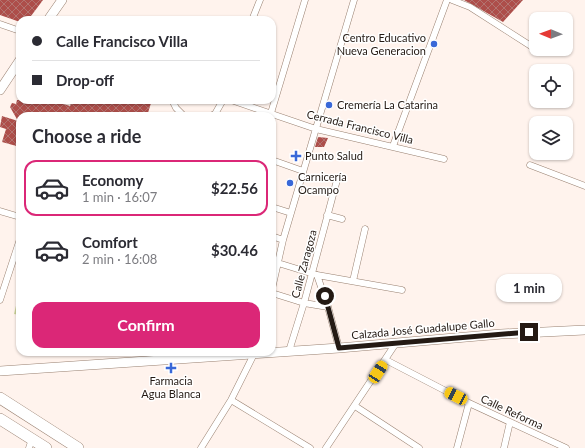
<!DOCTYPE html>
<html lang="en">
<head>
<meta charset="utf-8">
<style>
  :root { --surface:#fff; --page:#f7f7f7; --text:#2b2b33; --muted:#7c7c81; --line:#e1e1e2; --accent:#db2777 }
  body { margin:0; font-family:Lato,sans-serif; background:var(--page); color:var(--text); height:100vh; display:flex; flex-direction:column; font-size:15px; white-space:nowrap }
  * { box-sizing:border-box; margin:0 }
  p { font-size:13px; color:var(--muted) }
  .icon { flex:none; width:22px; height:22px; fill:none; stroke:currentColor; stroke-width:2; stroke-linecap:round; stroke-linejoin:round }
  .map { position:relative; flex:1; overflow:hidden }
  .details { position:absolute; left:16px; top:112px; width:260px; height:244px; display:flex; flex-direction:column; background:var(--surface); border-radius:12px; box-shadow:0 1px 3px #0004 }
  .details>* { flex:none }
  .hud { position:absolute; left:16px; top:16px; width:260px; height:88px; border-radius:12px; box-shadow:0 1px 3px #0004; display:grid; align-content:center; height:88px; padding:0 16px; background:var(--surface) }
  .needle { width:26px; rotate:271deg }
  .tools { position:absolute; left:529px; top:12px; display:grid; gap:8px }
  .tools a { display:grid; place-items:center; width:44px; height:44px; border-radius:8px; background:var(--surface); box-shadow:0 1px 3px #0004; font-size:20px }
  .end { position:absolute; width:18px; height:18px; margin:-9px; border:5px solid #241a14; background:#fff; box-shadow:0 0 0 2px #fff }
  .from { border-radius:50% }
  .bubble { position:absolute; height:28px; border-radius:12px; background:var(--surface); box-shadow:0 1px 3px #0004; font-size:13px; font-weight:700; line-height:28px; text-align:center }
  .car { position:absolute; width:12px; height:24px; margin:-12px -6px; border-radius:5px; box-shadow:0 0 3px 1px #0007; background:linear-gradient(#f5c518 24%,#345 0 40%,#f5c518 0 76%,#345 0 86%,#f5c518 0) }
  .hud b { display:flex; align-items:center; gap:14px; height:38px; font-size:15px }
  .hud b+b { border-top:1px solid var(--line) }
  .hud i { width:10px; height:10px; background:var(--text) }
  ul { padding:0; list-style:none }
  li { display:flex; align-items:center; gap:12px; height:56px; margin:0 8px 6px; padding:0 8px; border:2px solid transparent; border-radius:12px }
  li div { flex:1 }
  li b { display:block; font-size:15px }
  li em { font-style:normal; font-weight:700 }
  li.selected { border-color:var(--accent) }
  li>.icon { width:36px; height:36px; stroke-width:1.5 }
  h2 { padding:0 16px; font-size:18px; line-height:48px }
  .button { display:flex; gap:8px; margin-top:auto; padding:8px 16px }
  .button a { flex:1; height:46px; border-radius:12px; background:var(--accent); color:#fff; font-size:16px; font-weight:700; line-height:46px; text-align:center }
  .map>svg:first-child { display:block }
  .pitch { fill:#ced69b }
  .building { fill:url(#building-cross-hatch) }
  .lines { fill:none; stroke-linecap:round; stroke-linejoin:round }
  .street-casing { stroke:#998171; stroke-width:7 }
  .secondary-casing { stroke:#998171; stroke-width:10 }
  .highway-casing { stroke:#998171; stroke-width:12 }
  .street { stroke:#fff; stroke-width:6 }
  .secondary { stroke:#fff; stroke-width:9 }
  .highway { stroke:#fff; stroke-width:11 }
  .route { stroke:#241a14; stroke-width:5 }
  .poi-dot { fill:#3968d8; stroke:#fff; stroke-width:1.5 }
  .labels { text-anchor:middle; stroke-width:3; stroke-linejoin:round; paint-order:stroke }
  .poi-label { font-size:11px; fill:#241a14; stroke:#fff; text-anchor:start }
  .street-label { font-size:11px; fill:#241a14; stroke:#fff }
</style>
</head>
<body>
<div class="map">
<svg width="585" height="448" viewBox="0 0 585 448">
  <defs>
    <pattern id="building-cross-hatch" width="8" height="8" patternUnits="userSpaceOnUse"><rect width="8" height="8" fill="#ad4e4a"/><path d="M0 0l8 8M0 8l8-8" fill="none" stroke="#b37470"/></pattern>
  </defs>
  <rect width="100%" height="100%" fill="#fff3ed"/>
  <path class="pitch" d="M 20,289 L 20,315 L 14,314 Z"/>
  <path class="building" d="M 0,0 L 43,0 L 28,20 L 20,20 L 20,22 L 0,15 Z
    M 464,0 L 523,0 L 503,22 Z
    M 17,100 L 50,100 L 70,106 L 72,100 L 152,100 L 147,116 L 20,116 L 20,147 L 2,142 L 6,129 L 0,127 L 2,116 L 18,121 L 10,107 L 12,103 L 16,104 Z
    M 318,137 L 328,138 L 324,147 L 315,147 Z"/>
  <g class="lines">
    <defs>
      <path id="street" d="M 452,0 L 470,7 L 534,48
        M 252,20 L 260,0
        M 0,24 L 20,31
        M 172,100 L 176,108 L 184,116
        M 231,100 L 316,129 L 444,159
        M 271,113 L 305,0
        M 210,116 L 215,114 L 223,100
        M 393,146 L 447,0
        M 272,160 L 303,171
        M 530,165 L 585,186
        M 272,207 L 291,213
        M 0,211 L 20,217
        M 327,215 L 342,219
        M 272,236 L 283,240
        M 278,263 L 317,275 L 402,290
        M 317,275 L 328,307 L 339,348
        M 353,281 L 365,229
        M 272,289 L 283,240 L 354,0
        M 272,293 L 304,303 L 328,307
        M 0,300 L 20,239
        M 289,351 L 304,303 L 337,180
        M 386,360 L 469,403 L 566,448
        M 231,400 L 310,448
        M 355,406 L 419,448
        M 29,448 L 32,439
        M 201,448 L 231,400 L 255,352
        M 326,448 L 396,343
        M 457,448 L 469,403
        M 504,448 L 510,422"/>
      <path id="secondary" d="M 48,20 L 62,0
        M 0,90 L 20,60
        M 0,371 L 339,348 L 501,334 L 585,330"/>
      <path id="highway" d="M 0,398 L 78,448
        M 0,419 L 46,448"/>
    </defs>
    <use href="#street" class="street-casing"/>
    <use href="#secondary" class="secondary-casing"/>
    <use href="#highway" class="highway-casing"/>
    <use href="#street" class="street"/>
    <use href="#secondary" class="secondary"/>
    <use href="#highway" class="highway"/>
  </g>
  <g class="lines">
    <path class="route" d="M 325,296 L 339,348 L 529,332"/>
  </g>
  <g class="poi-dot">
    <circle cx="434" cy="44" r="4"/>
    <circle cx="329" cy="105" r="4"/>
    <path d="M294 150h4v4h4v4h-4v4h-4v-4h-4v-4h4z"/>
    <circle cx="290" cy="183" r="4"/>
    <path d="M169 362h4v4h4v4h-4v4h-4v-4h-4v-4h4z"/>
  </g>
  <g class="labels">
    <g class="poi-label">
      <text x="426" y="42" text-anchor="end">Centro Educativo<tspan x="426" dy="13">Nueva Generacion</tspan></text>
      <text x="337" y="109">Cremería La Catarina</text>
      <text x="305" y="160">Punto Salud</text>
      <text x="298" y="181">Carnicería<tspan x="298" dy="13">Ocampo</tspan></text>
      <text x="171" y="385" text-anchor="middle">Farmacia<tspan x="171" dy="13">Agua Blanca</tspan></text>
    </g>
    <g class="street-label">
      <text transform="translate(360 127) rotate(14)" y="4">Cerrada Francisco Villa</text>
      <text transform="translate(304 264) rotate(-75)" y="4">Calle Zaragoza</text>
      <text transform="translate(423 329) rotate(-5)" y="4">Calzada José Guadalupe Gallo</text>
      <text transform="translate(512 412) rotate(25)" y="4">Calle Reforma</text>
    </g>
  </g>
</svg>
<div class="tools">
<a><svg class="needle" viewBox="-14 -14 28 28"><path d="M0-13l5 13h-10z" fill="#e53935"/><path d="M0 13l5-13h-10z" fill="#7c7c81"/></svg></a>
<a><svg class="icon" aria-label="locate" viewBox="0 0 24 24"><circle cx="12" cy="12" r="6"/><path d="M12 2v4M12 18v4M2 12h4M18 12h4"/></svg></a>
<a><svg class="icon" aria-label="layers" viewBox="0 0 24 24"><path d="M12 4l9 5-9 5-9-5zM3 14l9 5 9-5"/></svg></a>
</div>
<i class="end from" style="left:325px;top:296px"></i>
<i class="end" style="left:529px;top:332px"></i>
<div class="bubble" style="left:496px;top:274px;width:66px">1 min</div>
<i class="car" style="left:378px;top:372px;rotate:33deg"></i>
<i class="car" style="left:456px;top:396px;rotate:297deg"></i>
<div class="hud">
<b><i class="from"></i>Calle Francisco Villa</b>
<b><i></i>Drop-off</b>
</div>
<section class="details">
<h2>Choose a ride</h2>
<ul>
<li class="selected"><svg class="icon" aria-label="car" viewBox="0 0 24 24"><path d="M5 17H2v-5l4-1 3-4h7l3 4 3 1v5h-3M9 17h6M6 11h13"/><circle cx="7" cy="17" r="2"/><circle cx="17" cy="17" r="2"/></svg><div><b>Economy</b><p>1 min · 16:07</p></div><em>$22.56</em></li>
<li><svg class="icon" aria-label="car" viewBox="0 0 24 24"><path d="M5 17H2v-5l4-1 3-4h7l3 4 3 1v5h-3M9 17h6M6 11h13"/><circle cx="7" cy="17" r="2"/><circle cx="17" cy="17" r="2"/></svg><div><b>Comfort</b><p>2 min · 16:08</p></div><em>$30.46</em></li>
</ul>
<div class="button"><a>Confirm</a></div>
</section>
</div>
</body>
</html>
